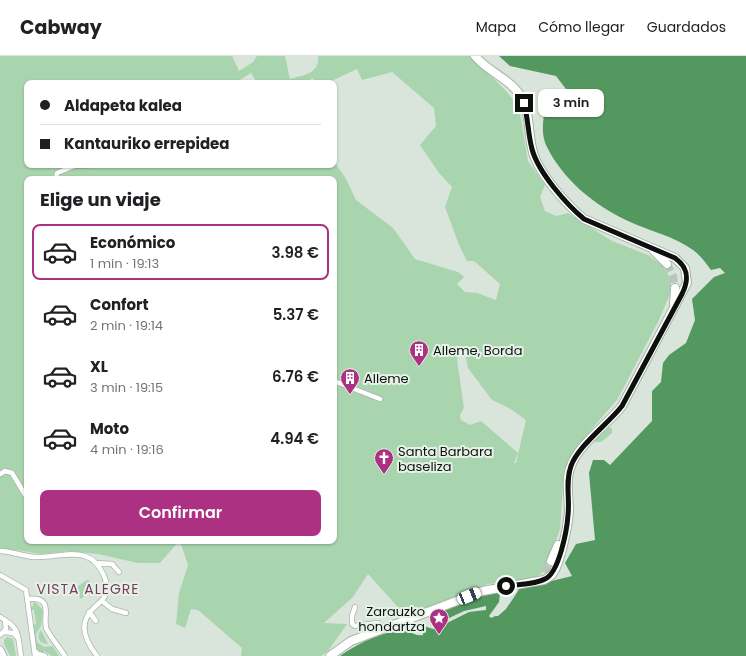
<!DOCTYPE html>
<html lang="es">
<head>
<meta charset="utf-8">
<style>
  :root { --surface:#fff; --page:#f2f2f2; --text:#202124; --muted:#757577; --line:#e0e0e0; --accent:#ac3183 }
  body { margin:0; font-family:Poppins,sans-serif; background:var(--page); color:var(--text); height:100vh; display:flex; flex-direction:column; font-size:15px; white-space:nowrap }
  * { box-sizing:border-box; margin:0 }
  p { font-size:13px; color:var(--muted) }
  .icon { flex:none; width:22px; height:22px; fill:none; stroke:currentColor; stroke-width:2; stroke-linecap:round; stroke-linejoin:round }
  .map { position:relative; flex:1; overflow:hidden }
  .side { position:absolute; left:24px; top:120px; width:313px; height:368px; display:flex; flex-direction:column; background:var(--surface); border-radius:8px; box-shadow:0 1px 3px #0004 }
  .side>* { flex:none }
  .guide { position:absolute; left:24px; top:24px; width:313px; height:88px; border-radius:8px; box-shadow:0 1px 3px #0004; display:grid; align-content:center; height:88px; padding:0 16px; background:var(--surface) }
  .end { position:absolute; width:18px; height:18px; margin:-9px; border:5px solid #0d110e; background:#fff; box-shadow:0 0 0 2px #fff }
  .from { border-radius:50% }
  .bubble { position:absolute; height:28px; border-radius:8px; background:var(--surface); box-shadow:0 1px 3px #0004; font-size:13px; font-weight:600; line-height:28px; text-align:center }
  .car { position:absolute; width:12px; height:24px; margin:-12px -6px; border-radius:5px; box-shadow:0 0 3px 1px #0007; background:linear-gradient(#fff 24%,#345 0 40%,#fff 0 76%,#345 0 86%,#fff 0) }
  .guide b { display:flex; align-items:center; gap:14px; height:38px; font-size:15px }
  .guide b+b { border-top:1px solid var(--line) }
  .guide i { width:10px; height:10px; background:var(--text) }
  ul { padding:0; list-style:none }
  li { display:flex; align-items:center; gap:12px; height:56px; margin:0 8px 6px; padding:0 8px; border:2px solid transparent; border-radius:8px }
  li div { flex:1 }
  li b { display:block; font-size:15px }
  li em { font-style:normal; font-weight:600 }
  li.current { border-color:var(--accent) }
  li>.icon { width:36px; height:36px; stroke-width:1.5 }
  h2 { padding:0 16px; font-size:18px; line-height:48px }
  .action { display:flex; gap:8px; margin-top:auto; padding:8px 16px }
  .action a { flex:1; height:46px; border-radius:8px; background:var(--accent); color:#fff; font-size:16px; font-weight:600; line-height:46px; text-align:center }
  header { display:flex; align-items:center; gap:24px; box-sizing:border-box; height:56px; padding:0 20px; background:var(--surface); border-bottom:1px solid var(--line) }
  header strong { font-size:19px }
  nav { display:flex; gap:22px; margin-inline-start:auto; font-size:14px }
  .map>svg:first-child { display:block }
  .green { fill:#a8d5ad; fill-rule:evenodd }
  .water { fill:#53985f }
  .pier { fill:#d9e5da }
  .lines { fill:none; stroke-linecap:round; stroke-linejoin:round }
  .trunk-tunnel { stroke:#bac5bb; stroke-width:8; stroke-dasharray:8 4; stroke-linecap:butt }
  .minor-casing { stroke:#a8b3a9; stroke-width:6 }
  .secondary-casing { stroke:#a8b3a9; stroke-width:9 }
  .trunk-casing { stroke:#a8b3a9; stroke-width:10 }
  .minor { stroke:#fff; stroke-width:4.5 }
  .secondary { stroke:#fff; stroke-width:7 }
  .trunk { stroke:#fff; stroke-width:8 }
  .route { stroke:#0d110e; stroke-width:5 }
  .labels { text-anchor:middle; stroke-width:4; stroke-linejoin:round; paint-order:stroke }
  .poi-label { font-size:13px; fill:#0d110e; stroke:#e6f2e7; text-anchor:start }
  .neighbourhood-label { font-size:14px; letter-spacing:1px; fill:#793b61; stroke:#e6f2e7 }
</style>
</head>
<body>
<header>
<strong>Cabway</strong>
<nav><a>Mapa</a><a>Cómo llegar</a><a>Guardados</a></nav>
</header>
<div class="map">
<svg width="746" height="600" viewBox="0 0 746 600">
  <rect width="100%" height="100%" fill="#d9e5da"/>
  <path class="green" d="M 0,0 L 232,0 L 239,15 L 253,6 L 257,0 L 285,0 L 290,23 C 303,19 320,18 318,0 L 471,0 L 506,35 L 519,51 L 528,105 L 545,129 L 540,141 L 545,155 L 556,160 L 568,157 L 612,185 L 648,199 L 663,210 L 669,220 L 672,233 L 659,264 L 617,344 L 590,375 L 564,414 L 560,473 L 549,504 L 541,518 L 532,524 L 488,528 L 406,560 L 368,518 L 353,541 L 324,567 L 347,568 L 328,595 L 321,600 L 241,600 L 242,592 L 198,554 L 191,553 L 185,572 L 176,568 L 179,537 L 188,509 L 180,485 L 334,485 L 334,123 L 27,123 L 27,485 L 179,485 L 160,507 L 138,507 L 98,498 L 70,495 L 41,498 L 16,494 L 14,497 L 0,493 ZM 357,13 L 362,24 L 392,16 L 434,52 L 436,70 L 420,89 L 439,117 L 452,131 L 445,151 L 459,189 L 467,205 L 474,205 L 500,228 L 496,244 L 477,237 L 465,236 L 457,228 L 464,221 L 458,216 L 415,203 L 393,172 L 356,144 L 346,123 L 334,105 L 334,109 L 27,109 L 27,27 L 235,27 L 251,17 L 257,27 L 307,27 L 312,22 L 318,27 L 327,27 ZM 466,290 L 470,291 L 465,296 L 468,312 L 492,344 L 509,352 L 526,364 L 516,407 L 514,407 L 518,397 L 481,365 L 470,369 L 461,364 L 460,359 L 464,352 L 457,304 L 460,293 Z
    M 609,371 L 612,372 L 612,377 L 601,386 L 593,386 Z
    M 87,524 L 90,525 L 92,533 L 81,543 L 74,533 Z
    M 35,546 L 43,554 L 41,570 L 36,578 L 37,586 L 44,591 L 53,590 L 59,600 L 52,600 L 44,595 L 43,598 L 36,594 L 33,569 L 36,568 L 34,554 L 31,554 L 30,551 L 33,550 L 33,547 Z
    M 41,574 L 48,588 C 40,588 35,581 41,574 Z
    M 7,581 L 13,583 L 16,600 L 10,600 L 4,588 L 4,584 Z"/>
  <path class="water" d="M 499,0 L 746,0 L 746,600 L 340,600 C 357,588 381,576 403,574 C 410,573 414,581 423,579 L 424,570 L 433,573 L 437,572 L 469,556 L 486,554 L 486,550 L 464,555 L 445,564 L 442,555 L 486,538 L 499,536 L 500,537 L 499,546 L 489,560 L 491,562 C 506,556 510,547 519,533 L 572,520 L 565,507 L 576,488 L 595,484 L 589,417 L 593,404 L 604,404 L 610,409 L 652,365 L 652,335 L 661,326 L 663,307 L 669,299 L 686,287 L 695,264 L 692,243 L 714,221 L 725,217 L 720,212 L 711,214 C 706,207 700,199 693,194 C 674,180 649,175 628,165 C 595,150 562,123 546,89 C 541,78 543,64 545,53 L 582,54 L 556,20 L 510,10 Z"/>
  <path class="pier" d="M 519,533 L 506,553 L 498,560 L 494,560 L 504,552 L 516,534 Z"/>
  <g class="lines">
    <path class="trunk-tunnel" d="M 667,208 L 673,220 L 675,232
      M 545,517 L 551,505"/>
    <defs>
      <path id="minor" d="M 56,123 L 57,117 L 74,110 L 96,109
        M 334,325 L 380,343
        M 0,418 L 5,415 L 12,417 L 27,442
        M 0,495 C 12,495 24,501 36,501 C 52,502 70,495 85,500 C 100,505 113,530 103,543 C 100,547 95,550 92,554 C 78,568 86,586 97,600
        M 96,507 L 112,508 L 119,516
        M 0,519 L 26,534 L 35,600
        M 28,543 C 56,540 41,563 47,574 C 52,583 59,591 65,600
        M 102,545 L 112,553 L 126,557
        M 355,551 L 352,560 L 352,568 L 355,570 L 378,567 L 380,574
        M 89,556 L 96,565
        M 0,561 C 21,573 17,577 21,600
        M 4,576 L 13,577 L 18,582
        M 0,579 L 6,573 L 5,565
        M 34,594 L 38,598 L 45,600"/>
      <path id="secondary" d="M 0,594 L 3,600"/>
      <path id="trunk" d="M 654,195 L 667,208
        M 674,248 L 675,232
        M 551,505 L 558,489
        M 330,600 L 351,585 L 483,535 L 544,524 C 547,522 551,521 553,517 C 561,505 568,469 569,455 C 569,440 565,424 571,410 C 578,389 608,368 622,350 L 687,227 L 685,212 L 675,202 L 584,163 C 566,148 536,115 532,92 C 528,75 530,56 521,41 C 511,23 488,16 475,0"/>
    </defs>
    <use href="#minor" class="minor-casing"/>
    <use href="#secondary" class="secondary-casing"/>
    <use href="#trunk" class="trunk-casing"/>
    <use href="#minor" class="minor"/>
    <use href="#secondary" class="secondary"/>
    <use href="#trunk" class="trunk"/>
  </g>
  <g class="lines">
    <path class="route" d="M 506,530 C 518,528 534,529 545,523 C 559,517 567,474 568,459 C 570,443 565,426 571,410 C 578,390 608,368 622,350 L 682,238 C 689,224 689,212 675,202 L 584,163 C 566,148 538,116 532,93 C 528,78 528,62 524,47"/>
  </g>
  <defs>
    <symbol id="building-pin" viewBox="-11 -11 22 30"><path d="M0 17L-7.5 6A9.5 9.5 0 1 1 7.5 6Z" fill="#ac3183" stroke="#e6f2e7"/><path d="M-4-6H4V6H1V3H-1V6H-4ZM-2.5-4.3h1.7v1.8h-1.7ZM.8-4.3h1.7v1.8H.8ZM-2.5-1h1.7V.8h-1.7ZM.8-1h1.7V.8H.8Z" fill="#fff"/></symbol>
    <symbol id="church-pin" viewBox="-11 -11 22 30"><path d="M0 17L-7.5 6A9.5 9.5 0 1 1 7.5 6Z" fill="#ac3183" stroke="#e6f2e7"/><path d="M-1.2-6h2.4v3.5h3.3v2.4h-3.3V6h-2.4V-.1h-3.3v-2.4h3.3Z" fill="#fff"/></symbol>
    <symbol id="sight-pin" viewBox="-11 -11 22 30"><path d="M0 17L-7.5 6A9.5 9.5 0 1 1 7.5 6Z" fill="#ac3183" stroke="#e6f2e7"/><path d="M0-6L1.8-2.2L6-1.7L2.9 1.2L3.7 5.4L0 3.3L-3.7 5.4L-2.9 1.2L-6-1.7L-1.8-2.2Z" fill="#fff"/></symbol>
  </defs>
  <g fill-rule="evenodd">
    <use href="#building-pin" x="408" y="283" width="22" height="30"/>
    <use href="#building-pin" x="339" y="311" width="22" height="30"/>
    <use href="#church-pin" x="373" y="391" width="22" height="30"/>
    <use href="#sight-pin" x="428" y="551" width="22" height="30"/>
  </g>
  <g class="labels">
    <g class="poi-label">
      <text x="433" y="299">Alleme, Borda</text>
      <text x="364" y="327">Alleme</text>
      <text x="398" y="400">Santa Barbara<tspan x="398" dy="15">baseliza</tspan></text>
      <text x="425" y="560" text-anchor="end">Zarauzko<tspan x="425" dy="15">hondartza</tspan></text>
    </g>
    <g class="neighbourhood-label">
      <text x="88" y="538">VISTA ALEGRE</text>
    </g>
  </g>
</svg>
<i class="end from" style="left:506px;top:530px"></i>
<i class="end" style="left:524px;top:47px"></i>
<div class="bubble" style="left:538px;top:33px;width:66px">3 min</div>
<i class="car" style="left:469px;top:540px;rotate:68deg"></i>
<div class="guide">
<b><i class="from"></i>Aldapeta kalea</b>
<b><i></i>Kantauriko errepidea</b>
</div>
<section class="side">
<h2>Elige un viaje</h2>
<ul>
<li class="current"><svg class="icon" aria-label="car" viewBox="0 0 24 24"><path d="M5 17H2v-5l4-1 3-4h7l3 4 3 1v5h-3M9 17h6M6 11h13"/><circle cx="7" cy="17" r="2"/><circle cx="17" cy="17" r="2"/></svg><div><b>Económico</b><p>1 min · 19:13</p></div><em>3.98 €</em></li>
<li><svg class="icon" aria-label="car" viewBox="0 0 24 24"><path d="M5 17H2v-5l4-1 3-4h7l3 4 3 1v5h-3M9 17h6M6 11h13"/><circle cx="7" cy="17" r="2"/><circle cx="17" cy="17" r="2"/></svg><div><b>Confort</b><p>2 min · 19:14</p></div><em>5.37 €</em></li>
<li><svg class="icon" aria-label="car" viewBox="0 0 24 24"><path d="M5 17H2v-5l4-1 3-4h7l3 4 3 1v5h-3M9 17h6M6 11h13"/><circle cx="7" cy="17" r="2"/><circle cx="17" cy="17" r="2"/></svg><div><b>XL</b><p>3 min · 19:15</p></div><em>6.76 €</em></li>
<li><svg class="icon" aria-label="car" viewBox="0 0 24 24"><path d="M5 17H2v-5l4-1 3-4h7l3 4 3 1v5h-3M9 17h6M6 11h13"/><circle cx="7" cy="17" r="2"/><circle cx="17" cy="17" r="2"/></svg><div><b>Moto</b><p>4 min · 19:16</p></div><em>4.94 €</em></li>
</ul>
<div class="action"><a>Confirmar</a></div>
</section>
</div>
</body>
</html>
